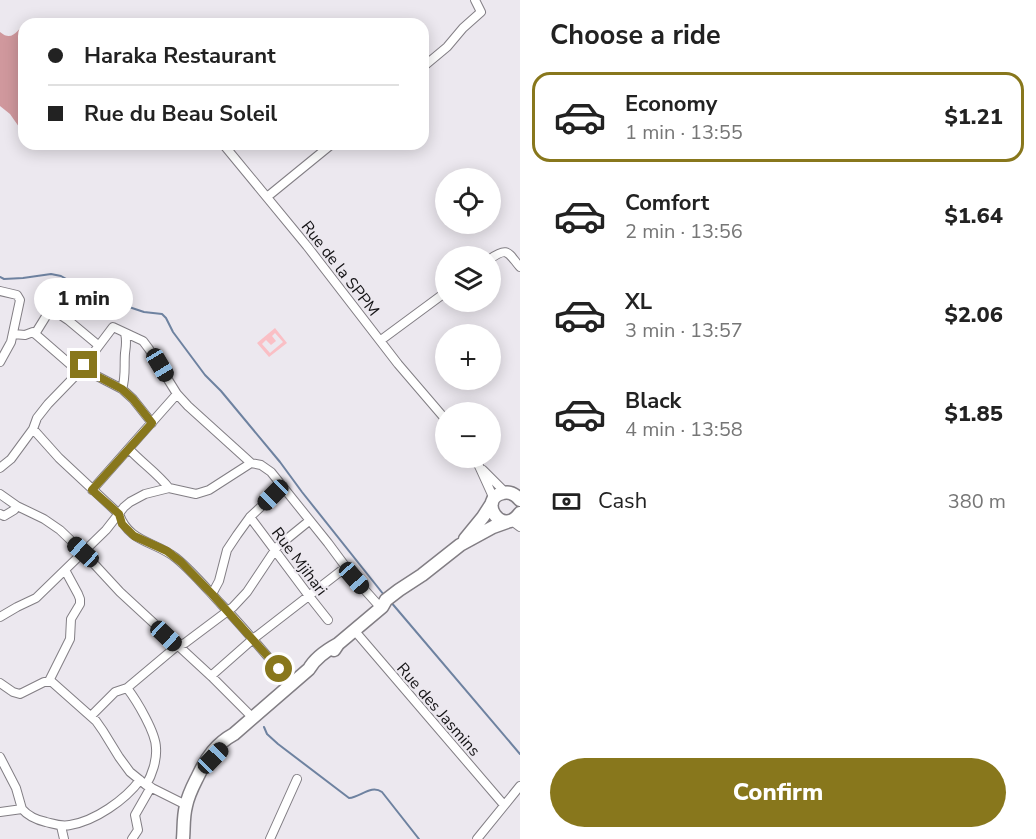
<!DOCTYPE html>
<html lang="en">
<head>
<meta charset="utf-8">
<style>
  :root { --surface:#fff; --page:#f6f6f6; --text:#222; --muted:#767676; --line:#e0e0e0; --accent:#88771c }
  body { margin:0; font-family:"Nunito Sans",sans-serif; background:var(--page); color:var(--text); height:100vh; display:flex; flex-direction:column; font-size:22px; white-space:nowrap }
  * { box-sizing:border-box; margin:0 }
  p { font-size:20px; color:var(--muted) }
  .icon { flex:none; width:33px; height:33px; fill:none; stroke:currentColor; stroke-width:2; stroke-linecap:round; stroke-linejoin:round }
  .map { position:relative; flex:1; overflow:hidden }
  .drawer { display:flex; flex-direction:column; background:var(--surface); width:516px }
  .drawer>* { flex:none }
  .top-card { position:absolute; left:18px; top:18px; width:411px; height:132px; border-radius:18px; box-shadow:0 3px 15px #0003; display:grid; align-content:center; height:132px; padding:0 30px; background:var(--surface) }
  .buttons { position:absolute; left:435px; top:168px; display:grid; gap:12px }
  .buttons a { display:grid; place-items:center; width:66px; height:66px; border-radius:50%; background:var(--surface); box-shadow:0 3px 15px #0003; font-size:30px }
  .end { position:absolute; width:27px; height:27px; margin:-14px; border:8px solid #88771c; background:#fff; box-shadow:0 0 0 3px #fff }
  .from { border-radius:50% }
  .bubble { position:absolute; height:42px; border-radius:21px; background:var(--surface); box-shadow:0 3px 15px #0003; font-size:20px; font-weight:800; line-height:42px; text-align:center }
  .car { position:absolute; width:18px; height:36px; margin:-18px -9px; border-radius:8px; box-shadow:0 0 4px 2px #0007; background:linear-gradient(#222 24%,#8ab4d8 0 40%,#222 0 76%,#8ab4d8 0 86%,#222 0) }
  .top-card b { display:flex; align-items:center; gap:21px; height:57px; font-size:22px }
  .top-card b+b { border-top:2px solid var(--line) }
  .top-card i { width:15px; height:15px; background:var(--text) }
  ul { padding:0; list-style:none }
  li { display:flex; align-items:center; gap:18px; height:90px; margin:0 12px 9px; padding:0 18px; border:3px solid transparent; border-radius:18px }
  li div { flex:1 }
  li b { display:block; font-size:22px }
  li em { font-style:normal; font-weight:800 }
  li.current { border-color:var(--accent) }
  li>.icon { width:54px; height:54px; stroke-width:1.5 }
  h2 { padding:0 30px; font-size:27px; line-height:72px }
  .pay { display:flex; align-items:center; gap:15px; height:66px; padding:0 30px; font-size:22px }
  .pay p { margin-inline-start:auto }
  .action { display:flex; gap:12px; margin-top:auto; padding:12px 30px }
  .action a { flex:1; height:69px; border-radius:36px; background:var(--accent); color:#fff; font-size:24px; font-weight:800; line-height:69px; text-align:center }
  main { display:flex; flex:1; min-height:0 }
  .map>svg:first-child { display:block }
  .green { fill:#fabfc5; fill-rule:evenodd }
  .forest { fill:#d0989d }
  .lines { fill:none; stroke-linecap:round; stroke-linejoin:round }
  .stream { stroke:#6e82a0; stroke-width:2 }
  .street-casing { stroke:#827e84; stroke-width:10 }
  .primary-casing { stroke:#827e84; stroke-width:15 }
  .street { stroke:#fff; stroke-width:8 }
  .primary { stroke:#fff; stroke-width:12 }
  .route { stroke:#88771c; stroke-width:8 }
  .labels { text-anchor:middle; stroke-width:4.5; stroke-linejoin:round; paint-order:stroke }
  .street-label { font-size:16px; fill:#141315; stroke:#ece8ef }
</style>
</head>
<body>
<main>
<div class="map">
<svg width="520" height="839" viewBox="0 0 520 839">
  <rect width="100%" height="100%" fill="#ece8ef"/>
  <path class="green" d="M 275,328 L 287,343 L 269,357 L 257,343 ZM 275,333 L 283,342 L 270,353 L 262,344 L 266,340 L 271,345 L 276,341 L 272,336 Z"/>
  <path class="forest" d="M 27,22 L 33,24 L 24,24 C 24,37 22,52 24,64 L 24,134 L 10,114 L 0,106 L 0,32 C 13,43 17,29 27,22 Z"/>
  <g class="lines">
    <path class="stream" d="M 0,277 L 4,279 L 23,278 L 51,274 L 61,276 L 77,285 L 100,302 L 107,305 L 115,307 L 129,307 L 144,312 L 162,314 L 166,318 L 173,332 L 205,375 L 221,391 L 280,462 L 302,492 L 384,595
      M 390,601 L 520,754
      M 264,727 L 267,734 L 278,744 L 349,798 C 361,797 371,784 382,792 L 419,839"/>
    <defs>
      <path id="street" d="M 423,67 L 447,47 L 463,28 L 481,12 L 475,0
        M 223,144 L 307,246 L 398,364 L 446,420
        M 267,197 L 332,144
        M 490,259 C 508,246 508,253 520,267
        M 0,291 L 17,295 L 20,300 L 11,342 L 0,362
        M 13,334 L 25,335 L 33,332 L 79,372
        M 35,334 L 48,313 L 53,310 L 68,320 L 98,345
        M 381,340 L 446,292
        M 84,365 L 95,375 L 122,389 L 133,399 L 152,423
        M 122,389 C 126,377 124,366 125,353 C 126,346 127,341 125,333
        M 33,429 L 59,458 L 119,514 C 129,543 155,541 176,558 C 192,571 206,588 221,604 C 246,630 268,657 291,684
        M 129,449 C 142,463 157,473 169,488
        M 473,458 L 479,466 L 494,499
        M 0,468 L 11,459 L 33,429 L 37,418 L 48,404 L 79,372 L 113,327 L 143,341 L 149,349 L 177,394 L 188,406 L 251,463 L 261,465 L 271,472 L 328,543 L 354,578 L 381,608
        M 483,470 L 505,492
        M 92,490 L 177,394
        M 0,494 L 17,506 L 44,519 L 60,530 L 83,552 L 120,592 L 211,676 L 253,718
        M 0,514 L 4,516 L 14,510 L 17,506
        M 250,517 L 309,596 L 328,620
        M 512,521 L 520,527
        M 212,594 L 219,581 L 227,550 L 237,535 L 250,517 L 283,486
        M 0,617 L 17,607 L 36,598 L 106,530 L 124,507 L 130,502 L 145,494 L 169,488 L 196,494 L 209,490 L 251,463
        M 354,630 L 504,805
        M 211,676 L 253,639 L 346,567
        M 49,681 L 70,639 L 71,619 L 80,604 L 80,599 L 78,594 L 65,570
        M 0,683 L 13,692 L 20,694 L 44,682 L 52,682 L 96,721 L 103,731 L 119,757 L 130,772 L 146,785 L 186,805
        M 127,688 C 137,701 156,733 156,748 C 157,760 152,775 146,785
        M 91,716 L 115,692 L 127,688 L 177,646 L 185,643 L 233,607 L 247,592 L 277,547 L 309,521
        M 0,757 L 16,788 L 22,809
        M 22,809 C 28,816 37,820 46,822 C 54,824 61,827 70,825 C 95,821 125,800 140,780
        M 0,812 L 22,809
        M 61,826 L 64,839
        M 132,839 L 138,830 L 135,815 L 151,787
        M 270,839 L 297,779
        M 477,839 L 520,786"/>
      <path id="primary" d="M 520,500 C 516,495 511,491 503,493 C 477,498 501,539 520,513
        M 465,539 L 483,517 L 492,503
        M 334,650 L 338,644 L 382,607 L 386,600 L 399,590 L 422,575 L 460,545 L 493,527 L 507,522
        M 183,839 C 184,828 183,817 186,806 C 188,795 193,786 198,776 C 207,757 216,744 234,734 L 309,669 C 315,658 327,650 338,644"/>
    </defs>
    <use href="#street" class="street-casing"/>
    <use href="#primary" class="primary-casing"/>
    <use href="#street" class="street"/>
    <use href="#primary" class="primary"/>
  </g>
  <g class="lines">
    <path class="route" d="M 84,365 L 95,375 L 122,389 L 133,399 L 152,423 L 92,490 L 119,514 L 122,524 L 134,536 L 167,551 L 181,562 L 212,594 L 279,669"/>
  </g>
  <g class="labels">
    <g class="street-label">
      <text transform="translate(341 268) rotate(52)" y="6">Rue de la SPPM</text>
      <text transform="translate(300 561) rotate(53)" y="6">Rue Mjihari</text>
      <text transform="translate(439 709) rotate(49)" y="6">Rue des Jasmins</text>
    </g>
  </g>
</svg>
<div class="buttons">
<a><svg class="icon" aria-label="locate" viewBox="0 0 24 24"><circle cx="12" cy="12" r="6"/><path d="M12 2v4M12 18v4M2 12h4M18 12h4"/></svg></a>
<a><svg class="icon" aria-label="layers" viewBox="0 0 24 24"><path d="M12 4l9 5-9 5-9-5zM3 14l9 5 9-5"/></svg></a>
<a>+</a>
<a>−</a>
</div>
<i class="end from" style="left:279px;top:669px"></i>
<i class="end" style="left:84px;top:365px"></i>
<div class="bubble" style="left:34px;top:278px;width:99px">1 min</div>
<i class="car" style="left:160px;top:365px;rotate:149deg"></i>
<i class="car" style="left:273px;top:495px;rotate:225deg"></i>
<i class="car" style="left:83px;top:552px;rotate:312deg"></i>
<i class="car" style="left:354px;top:578px;rotate:139deg"></i>
<i class="car" style="left:166px;top:636px;rotate:133deg"></i>
<i class="car" style="left:213px;top:758px;rotate:44deg"></i>
<div class="top-card">
<b><i class="from"></i>Haraka Restaurant</b>
<b><i></i>Rue du Beau Soleil</b>
</div>
</div>
<section class="drawer">
<h2>Choose a ride</h2>
<ul>
<li class="current"><svg class="icon" aria-label="car" viewBox="0 0 24 24"><path d="M5 17H2v-5l4-1 3-4h7l3 4 3 1v5h-3M9 17h6M6 11h13"/><circle cx="7" cy="17" r="2"/><circle cx="17" cy="17" r="2"/></svg><div><b>Economy</b><p>1 min · 13:55</p></div><em>$1.21</em></li>
<li><svg class="icon" aria-label="car" viewBox="0 0 24 24"><path d="M5 17H2v-5l4-1 3-4h7l3 4 3 1v5h-3M9 17h6M6 11h13"/><circle cx="7" cy="17" r="2"/><circle cx="17" cy="17" r="2"/></svg><div><b>Comfort</b><p>2 min · 13:56</p></div><em>$1.64</em></li>
<li><svg class="icon" aria-label="car" viewBox="0 0 24 24"><path d="M5 17H2v-5l4-1 3-4h7l3 4 3 1v5h-3M9 17h6M6 11h13"/><circle cx="7" cy="17" r="2"/><circle cx="17" cy="17" r="2"/></svg><div><b>XL</b><p>3 min · 13:57</p></div><em>$2.06</em></li>
<li><svg class="icon" aria-label="car" viewBox="0 0 24 24"><path d="M5 17H2v-5l4-1 3-4h7l3 4 3 1v5h-3M9 17h6M6 11h13"/><circle cx="7" cy="17" r="2"/><circle cx="17" cy="17" r="2"/></svg><div><b>Black</b><p>4 min · 13:58</p></div><em>$1.85</em></li>
</ul>
<div class="pay"><svg class="icon" aria-label="cash" viewBox="0 0 24 24"><path d="M3 7h18v10H3z"/><circle cx="12" cy="12" r="2"/></svg>Cash<p>380 m</p></div>
<div class="action"><a>Confirm</a></div>
</section>
</main>
</body>
</html>
